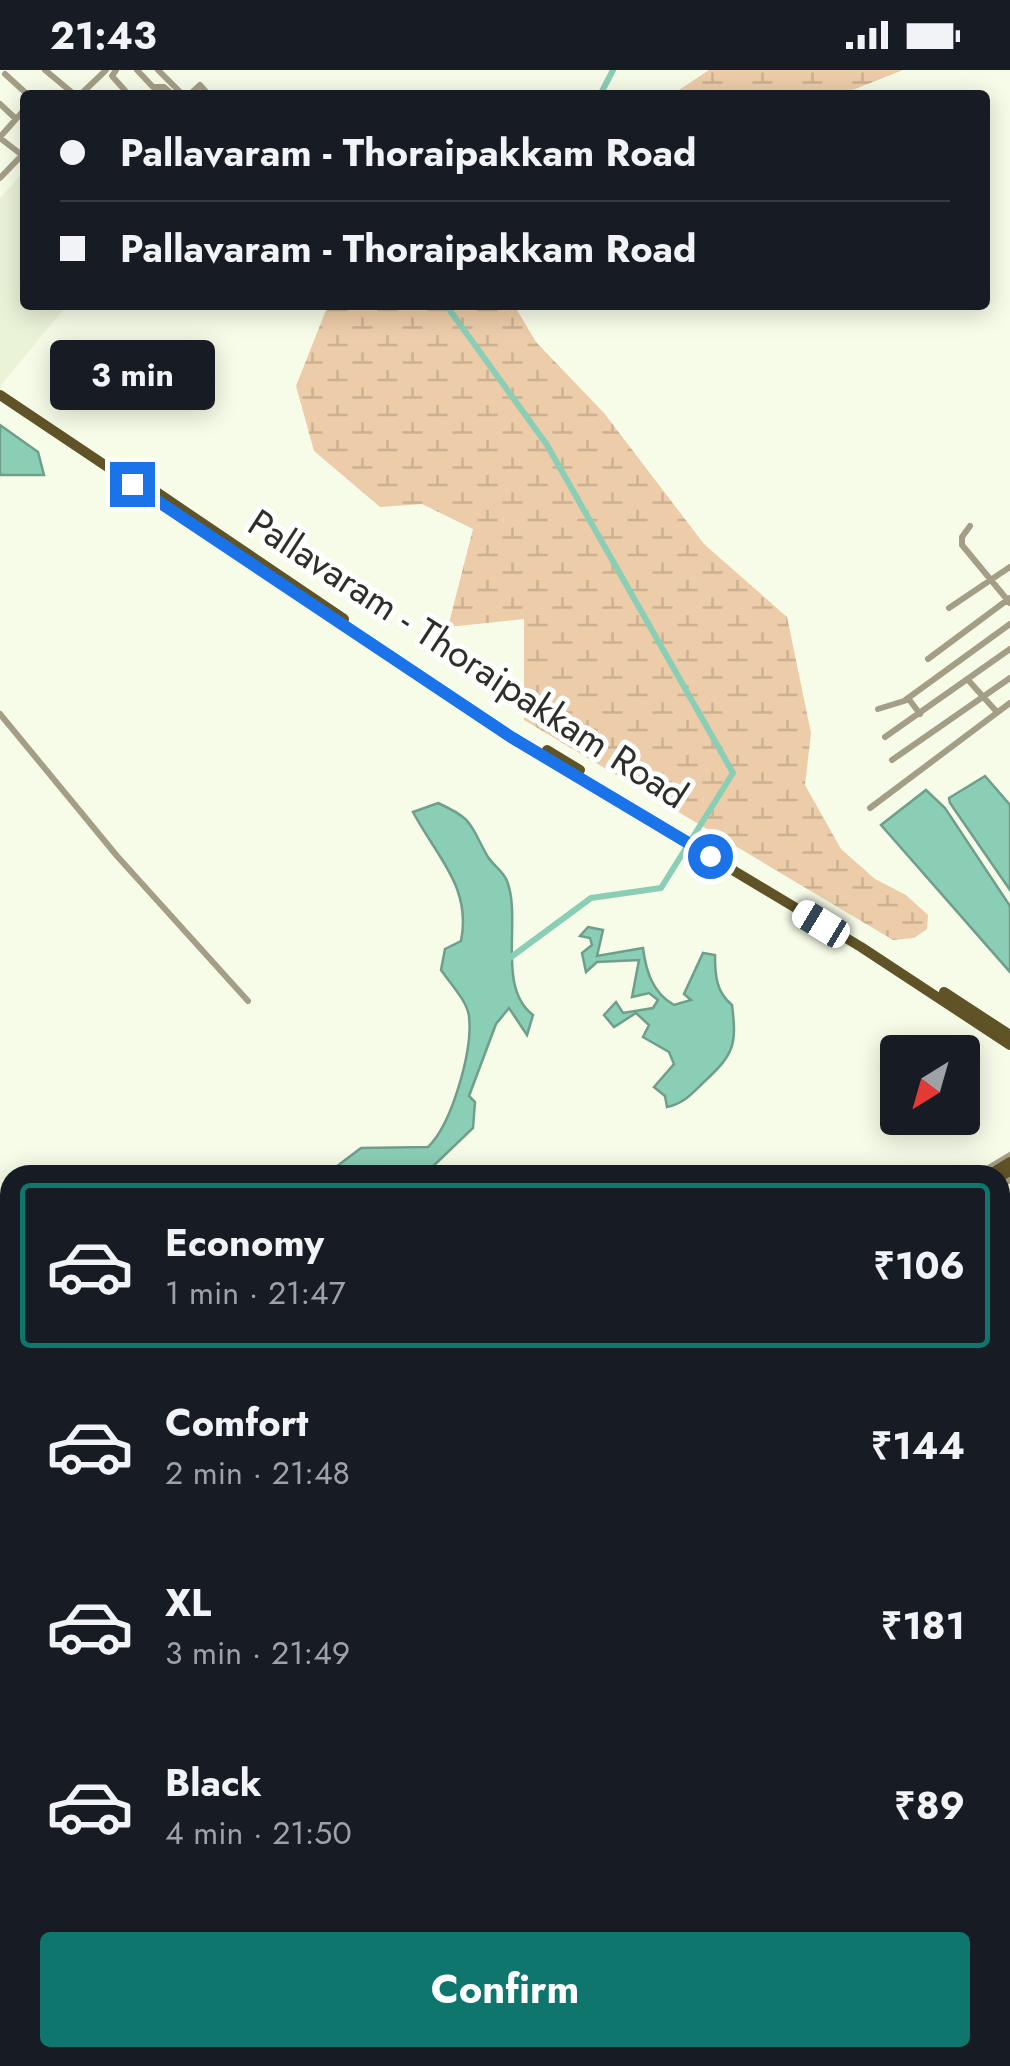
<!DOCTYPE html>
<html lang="en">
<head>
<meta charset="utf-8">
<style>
  :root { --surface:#171b24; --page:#20242c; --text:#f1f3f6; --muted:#9ea1a6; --line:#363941; --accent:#0f766e }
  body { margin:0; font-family:Jost,sans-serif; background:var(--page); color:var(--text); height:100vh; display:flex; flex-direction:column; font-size:38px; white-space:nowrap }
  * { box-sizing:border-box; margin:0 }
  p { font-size:32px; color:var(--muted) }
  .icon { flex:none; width:55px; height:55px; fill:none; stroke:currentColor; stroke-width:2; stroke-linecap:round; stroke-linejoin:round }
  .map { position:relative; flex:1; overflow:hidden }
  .panel { position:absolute; left:0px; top:1095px; width:1010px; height:902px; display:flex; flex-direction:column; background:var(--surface); border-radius:30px 30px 0 0; box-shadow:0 5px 25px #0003 }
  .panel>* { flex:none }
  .banner { position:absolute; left:20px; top:20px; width:970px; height:220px; border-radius:10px; box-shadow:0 5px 25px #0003; display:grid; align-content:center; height:220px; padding:0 40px; background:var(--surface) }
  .needle { width:65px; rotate:217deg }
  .fabs { position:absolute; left:880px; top:965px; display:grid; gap:20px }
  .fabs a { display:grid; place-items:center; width:100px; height:100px; border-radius:10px; background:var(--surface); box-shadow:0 5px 25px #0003; font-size:50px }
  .end { position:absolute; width:45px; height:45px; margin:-22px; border:12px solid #1a73e8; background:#fff; box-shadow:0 0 0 5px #fff }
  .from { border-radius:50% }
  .bubble { position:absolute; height:70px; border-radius:10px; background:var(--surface); box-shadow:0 5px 25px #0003; font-size:32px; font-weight:700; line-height:70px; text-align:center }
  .car { position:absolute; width:30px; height:60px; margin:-30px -15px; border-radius:12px; box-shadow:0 0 8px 2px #0007; background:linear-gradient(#fff 24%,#345 0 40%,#fff 0 76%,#345 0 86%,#fff 0) }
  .banner b { display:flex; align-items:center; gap:35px; height:95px; font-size:38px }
  .banner b+b { border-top:2px solid var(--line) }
  .banner i { width:25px; height:25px; background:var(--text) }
  ul { padding:18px 0 0; list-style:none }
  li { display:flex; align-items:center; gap:30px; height:165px; margin:0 20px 15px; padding:0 20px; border:5px solid transparent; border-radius:10px }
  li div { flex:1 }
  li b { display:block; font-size:38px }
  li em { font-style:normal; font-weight:700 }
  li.active { border-color:var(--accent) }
  li>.icon { width:90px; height:90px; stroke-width:1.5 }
  .action { display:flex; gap:20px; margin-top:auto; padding:20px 40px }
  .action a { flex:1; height:115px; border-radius:10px; background:var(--accent); color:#fff; font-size:40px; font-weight:700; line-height:115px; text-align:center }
  .status { display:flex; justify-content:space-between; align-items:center; height:70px; padding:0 50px; background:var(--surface); direction:ltr }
  .status svg { height:28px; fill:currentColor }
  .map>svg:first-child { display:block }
  .built { fill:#eaf2d7 }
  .wetland { fill:url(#wetland-marsh) }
  .green { fill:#eccca9 }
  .water { fill:#8bceb6; stroke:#6f9e8b; stroke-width:2.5 }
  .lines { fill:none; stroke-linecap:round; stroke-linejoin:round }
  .stream { stroke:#6f9e8b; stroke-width:2.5 }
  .river { stroke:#8bceb6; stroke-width:6 }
  .minor { stroke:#a59e86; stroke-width:6 }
  .major { stroke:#605327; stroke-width:10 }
  .rail { stroke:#565950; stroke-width:2.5; stroke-dasharray:12 12; stroke-linecap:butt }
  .route { stroke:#1a73e8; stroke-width:12 }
  .labels { text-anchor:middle; stroke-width:10; stroke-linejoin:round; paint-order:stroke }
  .street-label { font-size:38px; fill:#2d2f28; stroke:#fff }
</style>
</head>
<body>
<div class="status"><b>21:43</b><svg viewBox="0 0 49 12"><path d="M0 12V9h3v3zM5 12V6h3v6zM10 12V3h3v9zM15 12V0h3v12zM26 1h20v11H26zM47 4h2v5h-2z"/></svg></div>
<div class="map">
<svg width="1010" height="1996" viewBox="0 0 1010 1996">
  <defs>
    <pattern id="wetland-marsh" width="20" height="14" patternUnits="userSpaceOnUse" patternTransform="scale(2.5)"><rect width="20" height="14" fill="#eccca9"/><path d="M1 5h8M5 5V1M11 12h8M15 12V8" fill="none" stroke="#cbb091"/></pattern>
  </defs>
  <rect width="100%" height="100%" fill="#f7fce9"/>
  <path class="built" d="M 25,101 L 25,235 L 67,235 L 0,316 L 0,128 Z"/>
  <path class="wetland" d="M 709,0 L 903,0 L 840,25 L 678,25 L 676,22 Z
    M 328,235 L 514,235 L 536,272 L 604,343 L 704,474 L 787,547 L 811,663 L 805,715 L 841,779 L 875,809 L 906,825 L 928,845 L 927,859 L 914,868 L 893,870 L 524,650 L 524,549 L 448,557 L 473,459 L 422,434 L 380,437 L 314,381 L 296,316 Z"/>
  <path class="green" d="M 10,1501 L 10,1637 L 0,1627 L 0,1508 Z"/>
  <path class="water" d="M 0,355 L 38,382 L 44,405 L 0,405 Z
    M 985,706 L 1010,735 L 1010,820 L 950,733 L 949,728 Z
    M 926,720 L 945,738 L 1010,836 L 1010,902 L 881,755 Z
    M 438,733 C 475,750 469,754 488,787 C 493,795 504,802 507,811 C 522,849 496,917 533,945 L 527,965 L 509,938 L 496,954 L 469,1026 L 475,1032 L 473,1058 L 424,1105 L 315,1105 L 328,1103 L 361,1078 L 428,1077 C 452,1054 473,980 469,946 C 467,931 450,913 441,900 L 445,879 L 461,871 C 472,817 436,786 413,742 Z
    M 588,857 L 603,860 L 597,886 L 643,878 C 646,902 653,923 674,935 L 691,930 L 684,924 L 703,883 L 715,885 C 715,905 716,922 732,935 C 737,975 734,984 705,1011 C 692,1023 685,1033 667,1037 L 665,1026 L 654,1017 L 674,994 L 669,982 L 643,967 L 649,955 L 636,943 L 614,957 L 604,945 L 616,932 L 623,943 L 653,938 L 658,930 L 649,923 L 632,927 L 639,890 L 597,892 L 586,902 L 582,883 L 592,875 L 590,868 L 580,866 Z"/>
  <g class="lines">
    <path class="stream" d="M 0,1744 L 10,1739
      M 54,1988 L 55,1996"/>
    <path class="river" d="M 600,25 L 613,0
      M 446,235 L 547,375 L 733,703 L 661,818 L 591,828 L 507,890"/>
    <path class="minor" d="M 45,0 L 75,25
      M 116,0 L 112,6 L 129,25
      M 137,0 L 153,17 L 164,17 L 173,25
      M 158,0 L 183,25
      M 5,4 L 28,25
      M 80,25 L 106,0
      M 189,25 L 200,15 L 209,25
      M 0,34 L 16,49 L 0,67
      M 16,49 L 25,39
      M 0,68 L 22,85
      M 0,108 L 25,82
      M 970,456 L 962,467 L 962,475 L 1010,533
      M 949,538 L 1010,497
      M 928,589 L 1010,528
      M 969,611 L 996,641
      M 908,628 L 920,644
      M 878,639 L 904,631 L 1010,554
      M 0,644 L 117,786 L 248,931
      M 885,667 L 1010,579
      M 892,690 L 1010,608
      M 870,738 L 1010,633
      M 977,1105 L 1010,1085
      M 1000,1116 L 1010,1110
      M 1000,1135 L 1010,1126
      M 1000,1157 L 1010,1166
      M 1000,1182 L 1010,1175
      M 1000,1205 L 1010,1221
      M 1001,1248 L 1010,1258
      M 1000,1279 L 1010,1289
      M 1000,1324 L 1010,1313
      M 1000,1351 L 1010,1361
      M 1000,1384 L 1010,1393
      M 1000,1424 L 1010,1433
      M 1000,1467 L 1010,1477
      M 1000,1506 L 1010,1516
      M 1000,1547 L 1010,1556
      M 1000,1587 L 1010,1596
      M 1000,1627 L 1010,1637
      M 0,1639 L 10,1649
      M 1000,1671 L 1010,1680
      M 1000,1714 L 1010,1723
      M 1000,1751 L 1010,1761
      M 1000,1783 L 1010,1793
      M 1002,1839 L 1010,1832
      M 0,1845 L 9,1839
      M 1000,1863 L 1010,1874
      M 0,1883 L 10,1875
      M 0,1893 L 10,1900
      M 1000,1897 L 1010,1907
      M 0,1927 L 10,1937
      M 1000,1931 L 1010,1919
      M 1000,1952 L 1010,1942
      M 1000,1953 L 1010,1962
      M 0,1979 L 7,1987 L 10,1984
      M 210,1988 L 219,1996
      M 275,1988 L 283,1996
      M 322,1988 L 331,1996
      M 372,1988 L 381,1996
      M 419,1988 L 428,1996
      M 491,1988 L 498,1996
      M 539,1988 L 547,1996
      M 652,1988 L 660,1996
      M 704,1988 L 711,1996
      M 750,1988 L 758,1996
      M 796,1988 L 804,1996
      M 883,1988 L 889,1996
      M 915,1988 L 924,1996
      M 952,1988 L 961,1996
      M 1000,1988 L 1009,1996
      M 113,1996 L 123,1988
      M 148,1996 L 158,1988
      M 191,1996 L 200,1988
      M 240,1996 L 250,1988
      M 454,1996 L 461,1988
      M 564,1996 L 572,1988
      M 646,1996 L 653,1989
      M 684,1996 L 694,1988
      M 838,1996 L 847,1988"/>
    <path class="major" d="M 0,325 L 511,667 L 861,877 L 1010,975
      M 155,421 L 344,549
      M 547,680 L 580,700
      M 944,922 L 1010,965
      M 989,1105 L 1010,1092
      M 1000,1107 L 1010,1101
      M 0,1715 L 10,1709
      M 0,1724 L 10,1718
      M 0,1777 L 10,1799
      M 64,1988 L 66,1996
      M 87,1988 L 89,1996
      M 599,1988 L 609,1996"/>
    <path class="rail" d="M 0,1749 L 10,1769
      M 76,1988 L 78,1996"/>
  </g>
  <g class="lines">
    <path class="route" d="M 132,414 L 511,667 L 710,786"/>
  </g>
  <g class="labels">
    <g class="street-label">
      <text transform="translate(468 589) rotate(33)" y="13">Pallavaram - Thoraipakkam Road</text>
    </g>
  </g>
</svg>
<div class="fabs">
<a><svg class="needle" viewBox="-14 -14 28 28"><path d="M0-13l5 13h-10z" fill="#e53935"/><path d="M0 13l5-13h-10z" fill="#9ea1a6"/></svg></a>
</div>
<i class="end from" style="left:710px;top:786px"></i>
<i class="end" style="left:132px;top:414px"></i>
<div class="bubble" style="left:50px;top:270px;width:165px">3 min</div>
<i class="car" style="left:821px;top:854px;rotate:301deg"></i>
<div class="banner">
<b><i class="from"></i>Pallavaram - Thoraipakkam Road</b>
<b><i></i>Pallavaram - Thoraipakkam Road</b>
</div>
<section class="panel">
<ul>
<li class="active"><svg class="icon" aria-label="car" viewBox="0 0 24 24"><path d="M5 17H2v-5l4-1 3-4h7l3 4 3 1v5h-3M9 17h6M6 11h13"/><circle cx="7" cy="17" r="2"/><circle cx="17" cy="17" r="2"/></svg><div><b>Economy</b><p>1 min · 21:47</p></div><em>₹106</em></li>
<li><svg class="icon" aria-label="car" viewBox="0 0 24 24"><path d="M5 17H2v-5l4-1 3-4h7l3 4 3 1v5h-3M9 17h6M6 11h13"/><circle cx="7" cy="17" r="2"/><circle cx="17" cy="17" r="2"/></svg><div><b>Comfort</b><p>2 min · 21:48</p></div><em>₹144</em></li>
<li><svg class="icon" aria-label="car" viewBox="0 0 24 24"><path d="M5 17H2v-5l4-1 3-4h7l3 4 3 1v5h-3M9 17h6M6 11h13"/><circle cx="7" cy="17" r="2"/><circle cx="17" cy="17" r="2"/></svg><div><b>XL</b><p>3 min · 21:49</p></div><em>₹181</em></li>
<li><svg class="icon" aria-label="car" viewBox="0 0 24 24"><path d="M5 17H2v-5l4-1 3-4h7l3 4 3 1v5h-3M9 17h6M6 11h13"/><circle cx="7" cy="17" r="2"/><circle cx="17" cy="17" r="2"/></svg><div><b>Black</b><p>4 min · 21:50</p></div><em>₹89</em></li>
</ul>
<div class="action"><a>Confirm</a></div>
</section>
</div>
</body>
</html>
